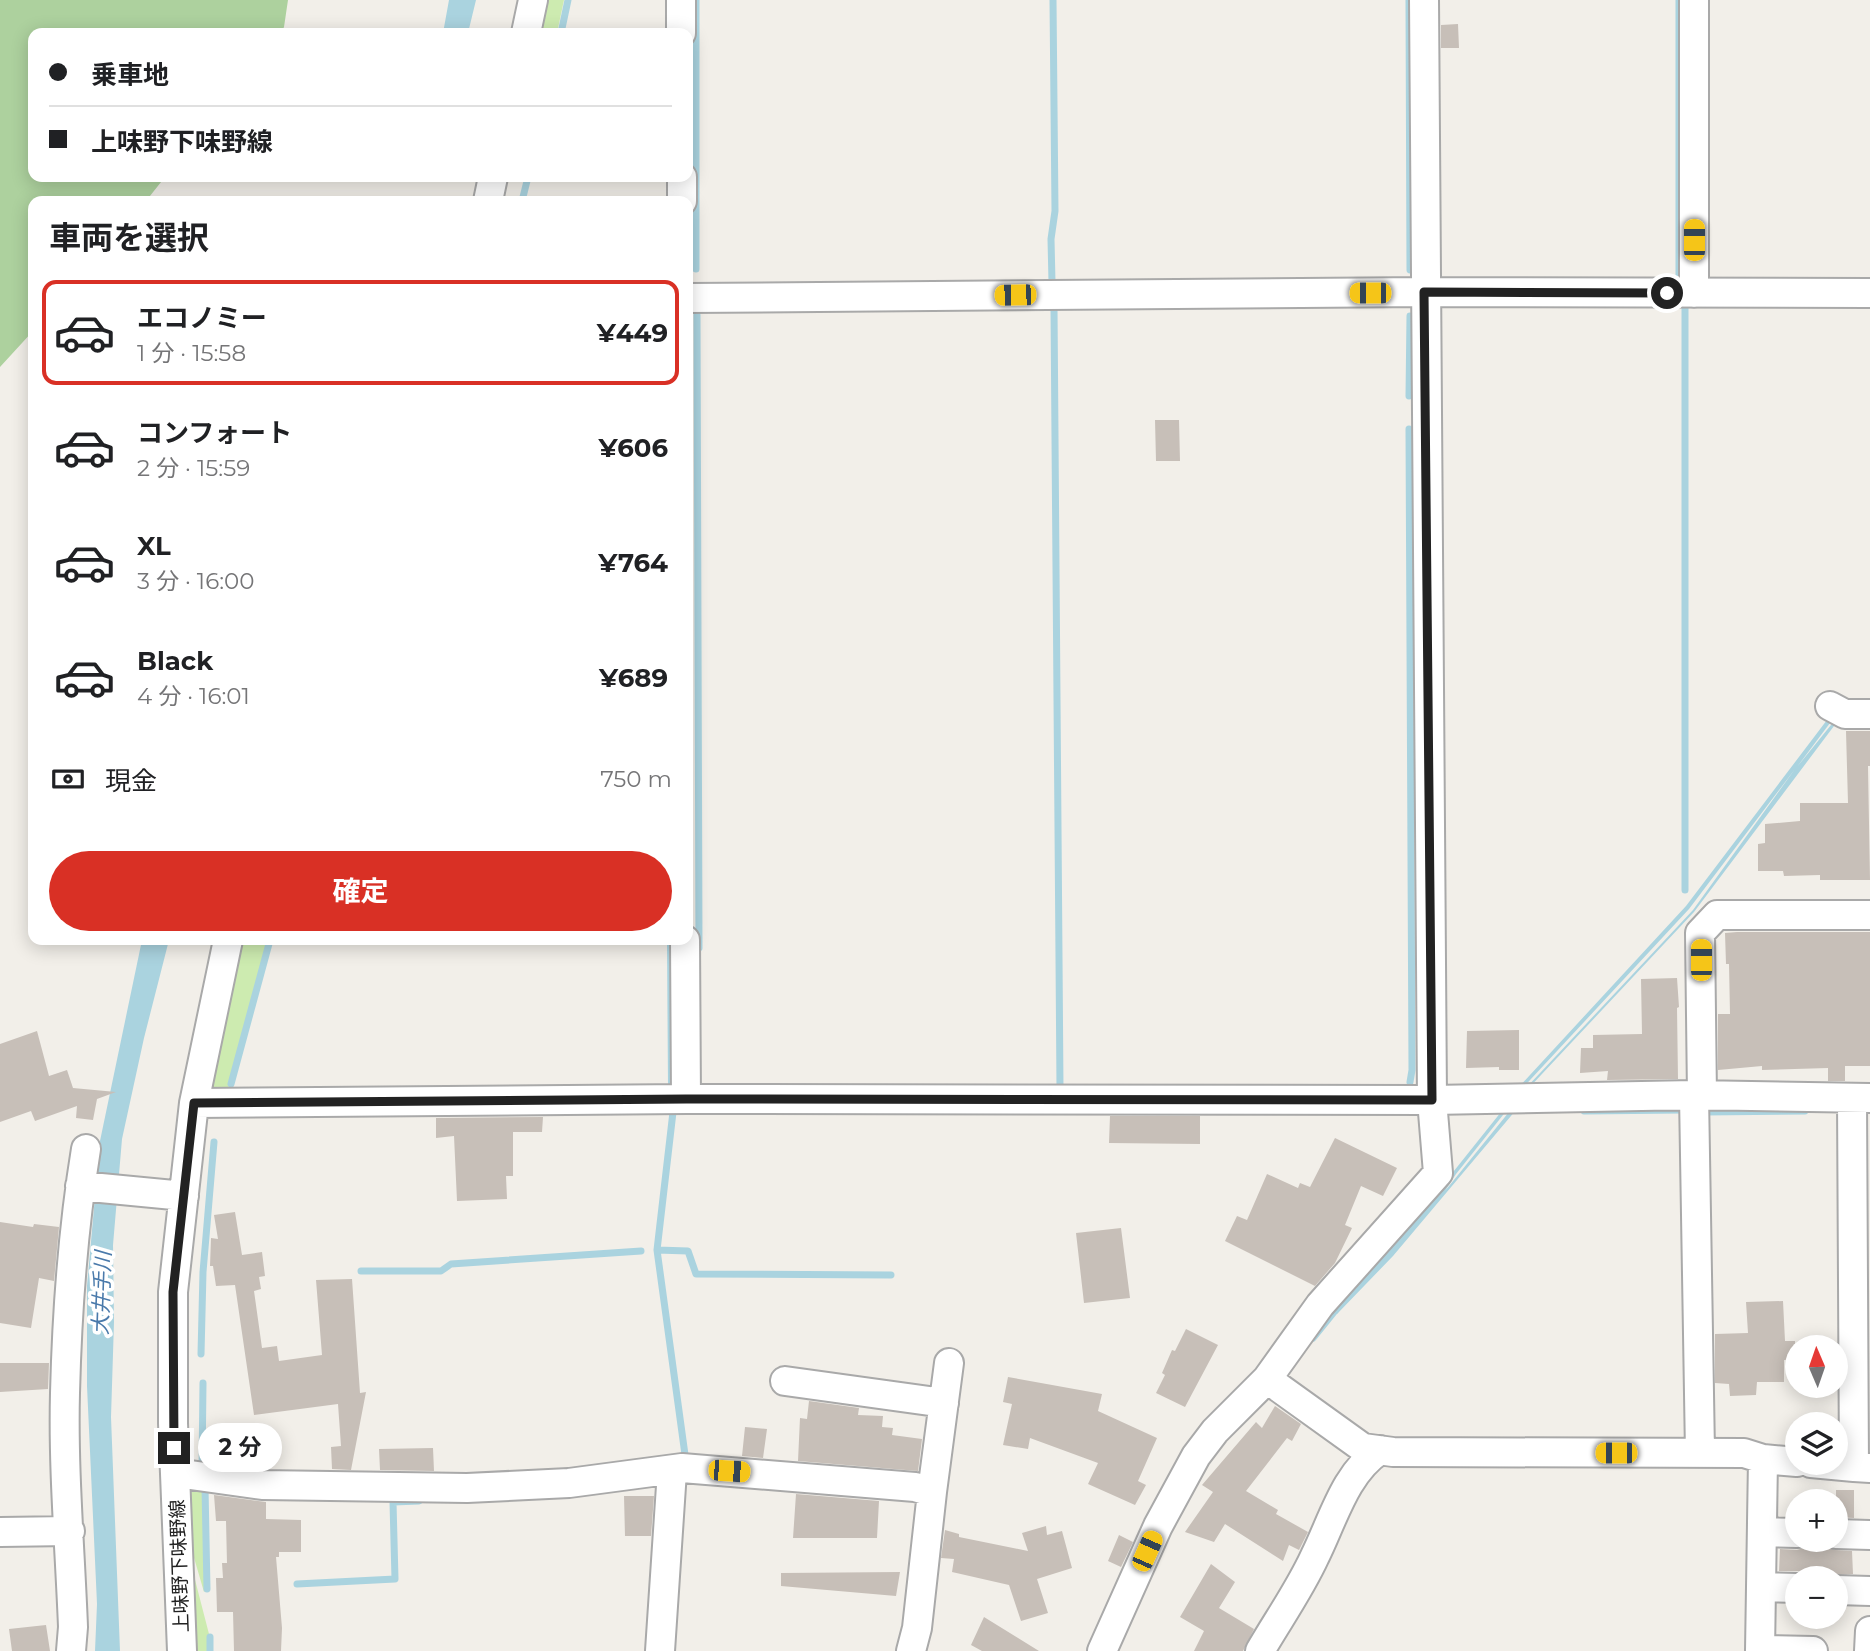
<!DOCTYPE html>
<html lang="ja">
<head>
<meta charset="utf-8">
<style>
  :root { --surface:#fff; --page:#f6f6f6; --text:#202124; --muted:#757577; --line:#e0e0e0; --accent:#d93025 }
  body { margin:0; font-family:Montserrat,"Noto Sans JP",sans-serif; background:var(--page); color:var(--text); height:100vh; display:flex; flex-direction:column; font-size:26px; white-space:nowrap }
  * { box-sizing:border-box; margin:0 }
  p { font-size:23px; color:var(--muted) }
  .icon { flex:none; width:38px; height:38px; fill:none; stroke:currentColor; stroke-width:2; stroke-linecap:round; stroke-linejoin:round }
  .map { position:relative; flex:1; overflow:hidden }
  .drawer { position:absolute; left:28px; top:196px; width:665px; height:749px; display:flex; flex-direction:column; background:var(--surface); border-radius:14px; box-shadow:0 4px 18px #0003 }
  .drawer>* { flex:none }
  .banner { position:absolute; left:28px; top:28px; width:665px; height:154px; border-radius:14px; box-shadow:0 4px 18px #0003; display:grid; align-content:center; height:154px; padding:0 21px; background:var(--surface) }
  .needle { width:46px; rotate:358deg }
  .controls { position:absolute; left:1785px; top:1335px; display:grid; gap:14px }
  .controls a { display:grid; place-items:center; width:63px; height:63px; border-radius:50%; background:var(--surface); box-shadow:0 4px 18px #0003; font-size:35px }
  .end { position:absolute; width:32px; height:32px; margin:-16px; border:9px solid #222; background:#fff; box-shadow:0 0 0 4px #fff }
  .from { border-radius:50% }
  .bubble { position:absolute; height:49px; border-radius:24px; background:var(--surface); box-shadow:0 4px 18px #0003; font-size:23px; font-weight:700; line-height:49px; text-align:center }
  .car { position:absolute; width:21px; height:42px; margin:-21px -10px; border-radius:9px; box-shadow:0 0 5px 2px #0007; background:linear-gradient(#f5c518 24%,#345 0 40%,#f5c518 0 76%,#345 0 86%,#f5c518 0) }
  .banner b { display:flex; align-items:center; gap:24px; height:66px; font-size:26px }
  .banner b+b { border-top:2px solid var(--line) }
  .banner i { width:18px; height:18px; background:var(--text) }
  ul { padding:0; list-style:none }
  li { display:flex; align-items:center; gap:21px; height:105px; margin:0 14px 10px; padding:0 7px; border:4px solid transparent; border-radius:14px }
  li div { flex:1 }
  li b { display:block; font-size:26px }
  li em { font-style:normal; font-weight:700 }
  li.active { border-color:var(--accent) }
  li>.icon { width:63px; height:63px; stroke-width:1.5 }
  h2 { padding:0 21px; font-size:32px; line-height:84px }
  .pay { display:flex; align-items:center; gap:18px; height:77px; padding:0 21px; font-size:26px }
  .pay p { margin-inline-start:auto }
  .button { display:flex; gap:14px; margin-top:auto; padding:14px 21px }
  .button a { flex:1; height:80px; border-radius:42px; background:var(--accent); color:#fff; font-size:28px; font-weight:700; line-height:80px; text-align:center }
  .map>svg:first-child { display:block }
  .grass { fill:#cdebb0 }
  .forest { fill:#add19e }
  .water { fill:#aad3df }
  .lines { fill:none; stroke-linecap:round; stroke-linejoin:round }
  .stream { stroke:#aad3df; stroke-width:7 }
  .building { fill:#c7bfb8 }
  .minor-casing { stroke:#a9a9a9; stroke-width:32 }
  .minor { stroke:#fff; stroke-width:28 }
  .route { stroke:#222; stroke-width:9 }
  .labels { text-anchor:middle; stroke-width:7; stroke-linejoin:round; paint-order:stroke }
  .street-label { font-size:19px; fill:#222; stroke:#fff }
  .water-label { font-size:21px; font-style:italic; fill:#4a7aab; stroke:#fff }
</style>
</head>
<body>
<div class="map">
<svg width="1870" height="1651" viewBox="0 0 1870 1651">
  <rect width="100%" height="100%" fill="#f2efe9"/>
  <path class="grass" d="M 538,0 L 564,0 L 557,33 L 531,33 Z
    M 234,940 L 269,940 L 226,1097 L 210,1095 L 208,1042 Z
    M 204,1479 L 205,1591 L 204,1592 L 181,1513 L 185,1487 Z
    M 193,1572 L 209,1634 L 208,1651 L 189,1651 Z"/>
  <path class="forest" d="M 0,0 L 288,0 L 284,27 L 281,33 L 33,33 L 33,177 L 165,177 L 146,201 L 33,201 L 33,331 L 0,367 Z"/>
  <path class="water" d="M 449,0 L 476,0 L 468,33 L 443,33 Z
    M 1830,716 L 1833,719 L 1797,767 L 1835,720 L 1837,722 L 1694,912 L 1526,1091 L 1525,1089 L 1693,910 L 1795,769 L 1689,909 L 1519,1092 L 1517,1089 L 1686,906 Z
    M 142,940 L 169,940 L 144,1038 L 122,1139 L 113,1245 L 114,1322 L 111,1417 L 120,1651 L 95,1651 L 97,1604 L 87,1386 L 87,1286 L 100,1141 Z
    M 667,940 L 671,940 L 672,1087 L 668,1087 Z
    M 1505,1107 L 1507,1110 L 1456,1174 L 1445,1191 L 1513,1107 L 1516,1110 L 1393,1256 L 1337,1314 L 1331,1309 L 1426,1206 Z"/>
  <g class="lines">
    <path class="stream" d="M 696,0 L 696,269
      M 1409,0 L 1410,270
      M 1679,0 L 1679,279
      M 561,33 L 568,0
      M 522,201 L 528,177
      M 1052,282 L 1051,239 L 1055,211 L 1053,0
      M 1054,307 L 1060,1088
      M 697,315 L 699,948
      M 1409,396 L 1410,316
      M 1409,429 L 1412,1070 L 1410,1082
      M 1685,890 L 1685,304
      M 231,1084 L 270,940
      M 1584,1111 L 1682,1110
      M 673,1112 L 657,1250 L 686,1462
      M 1704,1112 L 1805,1111
      M 657,1250 L 688,1251 L 696,1274 L 891,1275
      M 361,1271 L 441,1271 L 451,1264 L 641,1251
      M 1313,1338 L 1338,1307
      M 201,1354 L 203,1272 L 214,1142
      M 202,1469 L 203,1383
      M 205,1487 L 207,1589
      M 297,1584 L 395,1579 L 393,1502 L 419,1501
      M 210,1651 L 210,1637"/>
  </g>
  <path class="building" d="M 1458,24 L 1459,48 L 1441,48 L 1441,25 Z
    M 1155,420 L 1179,420 L 1180,461 L 1156,461 Z
    M 1846,731 L 1870,731 L 1870,766 L 1868,766 L 1870,880 L 1820,880 L 1820,875 L 1784,876 L 1783,871 L 1758,871 L 1758,844 L 1765,843 L 1765,824 L 1800,821 L 1800,803 L 1848,803 Z
    M 1737,932 L 1870,932 L 1870,1066 L 1845,1066 L 1845,1081 L 1828,1081 L 1828,1068 L 1762,1070 L 1762,1066 L 1718,1070 L 1718,1014 L 1730,1014 L 1729,964 L 1726,964 L 1725,933 Z
    M 1677,978 L 1679,1007 L 1677,1008 L 1678,1079 L 1607,1080 L 1608,1071 L 1580,1073 L 1581,1048 L 1593,1048 L 1593,1035 L 1642,1034 L 1641,979 Z
    M 1519,1030 L 1519,1070 L 1499,1070 L 1499,1067 L 1466,1068 L 1467,1031 Z
    M 37,1031 L 49,1076 L 67,1070 L 73,1088 L 116,1092 L 97,1099 L 93,1120 L 76,1118 L 77,1106 L 35,1121 L 31,1111 L 0,1122 L 0,1044 Z
    M 1110,1116 L 1200,1116 L 1200,1144 L 1109,1143 Z
    M 543,1117 L 542,1132 L 513,1132 L 513,1176 L 506,1176 L 507,1199 L 457,1201 L 454,1136 L 436,1138 L 436,1118 Z
    M 1335,1138 L 1397,1168 L 1383,1196 L 1361,1186 L 1345,1225 L 1352,1228 L 1335,1263 L 1315,1286 L 1225,1241 L 1237,1216 L 1247,1220 L 1267,1174 L 1298,1188 L 1300,1183 L 1310,1187 Z
    M 235,1212 L 242,1255 L 262,1252 L 265,1276 L 259,1277 L 261,1289 L 254,1291 L 262,1348 L 277,1346 L 279,1361 L 322,1355 L 316,1280 L 352,1279 L 360,1393 L 366,1392 L 351,1470 L 332,1469 L 331,1447 L 341,1446 L 338,1404 L 254,1415 L 235,1285 L 216,1286 L 213,1266 L 210,1266 L 211,1238 L 218,1239 L 214,1215 Z
    M 0,1222 L 33,1227 L 34,1224 L 59,1227 L 54,1281 L 39,1278 L 31,1328 L 0,1323 Z
    M 1121,1228 L 1130,1298 L 1084,1303 L 1076,1233 Z
    M 1783,1301 L 1785,1341 L 1795,1341 L 1795,1360 L 1784,1360 L 1784,1382 L 1757,1382 L 1756,1395 L 1730,1396 L 1729,1384 L 1715,1383 L 1715,1334 L 1748,1333 L 1746,1302 Z
    M 1186,1329 L 1218,1345 L 1185,1407 L 1156,1393 L 1165,1375 L 1162,1373 L 1172,1350 L 1175,1351 Z
    M 0,1363 L 49,1363 L 48,1389 L 0,1392 Z
    M 1008,1377 L 1102,1394 L 1098,1411 L 1157,1438 L 1138,1481 L 1146,1485 L 1135,1505 L 1088,1484 L 1098,1463 L 1030,1438 L 1028,1449 L 1003,1445 L 1012,1404 L 1003,1402 Z
    M 809,1401 L 859,1408 L 858,1415 L 883,1416 L 882,1427 L 893,1428 L 892,1435 L 922,1439 L 918,1471 L 798,1461 L 800,1418 L 807,1419 Z
    M 1275,1406 L 1301,1424 L 1292,1441 L 1287,1438 L 1246,1491 L 1278,1510 L 1276,1514 L 1308,1532 L 1299,1550 L 1289,1545 L 1283,1561 L 1225,1524 L 1214,1542 L 1185,1532 L 1213,1492 L 1202,1485 L 1256,1422 L 1262,1428 Z
    M 745,1427 L 767,1429 L 763,1458 L 742,1456 Z
    M 433,1448 L 434,1471 L 380,1470 L 379,1449 Z
    M 1836,1490 L 1854,1490 L 1854,1518 L 1836,1517 Z
    M 796,1494 L 879,1501 L 877,1538 L 793,1538 Z
    M 214,1495 L 266,1502 L 266,1519 L 301,1520 L 301,1552 L 279,1552 L 279,1557 L 276,1557 L 282,1628 L 281,1651 L 234,1651 L 233,1612 L 217,1612 L 216,1578 L 223,1578 L 222,1563 L 227,1563 L 226,1521 L 216,1521 Z
    M 624,1496 L 654,1496 L 651,1536 L 625,1536 Z
    M 1046,1526 L 1047,1535 L 1062,1531 L 1072,1568 L 1037,1579 L 1048,1613 L 1021,1621 L 1009,1585 L 952,1572 L 954,1559 L 941,1558 L 945,1530 L 959,1534 L 959,1537 L 1028,1551 L 1022,1533 Z
    M 1119,1535 L 1133,1542 L 1121,1567 L 1108,1561 Z
    M 1810,1542 L 1822,1542 L 1828,1548 L 1835,1550 L 1852,1551 L 1853,1574 L 1809,1577 L 1798,1571 L 1779,1571 L 1780,1549 L 1797,1550 L 1804,1548 Z
    M 1211,1564 L 1235,1582 L 1219,1608 L 1254,1629 L 1243,1651 L 1194,1651 L 1204,1631 L 1180,1617 Z
    M 900,1572 L 896,1596 L 781,1586 L 781,1573 Z
    M 984,1617 L 1039,1651 L 982,1651 L 971,1645 Z
    M 46,1625 L 50,1651 L 12,1651 L 9,1629 Z"/>
  <g class="lines">
    <defs>
      <path id="minor" d="M 681,0 L 681,33
        M 1694,0 L 1694,293
        M 526,33 L 533,0
        M 682,177 L 682,201
        M 488,201 L 493,177
        M 688,298 L 1424,292 L 1870,293
        M 1830,706 L 1845,714 L 1870,714
        M 685,940 L 686,1099
        M 1694,1095 L 1700,1453
        M 1702,1096 L 1700,933 L 1717,915 L 1870,915
        M 1852,1098 L 1854,1467 L 1870,1468
        M 194,1103 L 686,1099 L 1432,1100 L 1694,1095 L 1870,1098
        M 80,1186 L 184,1196
        M 1267,1379 L 1363,1448 L 1393,1452 L 1744,1453 L 1763,1459 L 1797,1462
        M 785,1381 L 944,1403
        M 1811,1463 L 1854,1467
        M 176,1473 L 262,1485 L 467,1488 L 569,1483 L 682,1468 L 915,1487 L 932,1492 L 917,1628 L 911,1651
        M 932,1492 L 949,1363
        M 0,1532 L 70,1531
        M 1762,1532 L 1797,1533
        M 1836,1534 L 1870,1535
        M 1761,1587 L 1797,1588
        M 1836,1590 L 1870,1591
        M 1760,1650 L 1813,1651
        M 71,1651 L 73,1627 C 70,1549 63,1470 65,1393 C 67,1312 73,1229 86,1149
        M 182,1651 L 173,1423 L 173,1292 L 194,1103 L 228,940
        M 660,1651 L 672,1471
        M 1102,1651 L 1158,1526 L 1196,1456 L 1215,1431 L 1267,1379 L 1320,1305 L 1438,1173 L 1432,1100 L 1424,0
        M 1260,1651 C 1278,1620 1300,1589 1315,1556 C 1333,1520 1345,1473 1380,1450
        M 1760,1651 L 1763,1459
        M 1869,1651 L 1870,1631"/>
    </defs>
    <use href="#minor" class="minor-casing"/>
    <use href="#minor" class="minor"/>
  </g>
  <g class="lines">
    <path class="route" d="M 174,1448 L 173,1292 L 194,1103 L 686,1099 L 1432,1100 L 1424,292 L 1667,293"/>
  </g>
  <g class="labels">
    <g class="street-label">
      <text transform="translate(179 1566) rotate(-92)" y="7">上味野下味野線</text>
    </g>
    <g class="water-label">
      <text transform="translate(102 1293) rotate(-88)" y="7">大井手川</text>
    </g>
  </g>
</svg>
<div class="controls">
<a><svg class="needle" viewBox="-14 -14 28 28"><path d="M0-13l5 13h-10z" fill="#e53935"/><path d="M0 13l5-13h-10z" fill="#757577"/></svg></a>
<a><svg class="icon" aria-label="layers" viewBox="0 0 24 24"><path d="M12 4l9 5-9 5-9-5zM3 14l9 5 9-5"/></svg></a>
<a>+</a>
<a>−</a>
</div>
<i class="end from" style="left:1667px;top:293px"></i>
<i class="end" style="left:174px;top:1448px"></i>
<div class="bubble" style="left:198px;top:1423px;width:84px">2 分</div>
<i class="car" style="left:1694px;top:240px;rotate:0deg"></i>
<i class="car" style="left:1370px;top:293px;rotate:270deg"></i>
<i class="car" style="left:1015px;top:295px;rotate:269deg"></i>
<i class="car" style="left:1701px;top:960px;rotate:0deg"></i>
<i class="car" style="left:1616px;top:1453px;rotate:270deg"></i>
<i class="car" style="left:729px;top:1471px;rotate:94deg"></i>
<i class="car" style="left:1147px;top:1551px;rotate:24deg"></i>
<div class="banner">
<b><i class="from"></i>乗車地</b>
<b><i></i>上味野下味野線</b>
</div>
<section class="drawer">
<h2>車両を選択</h2>
<ul>
<li class="active"><svg class="icon" aria-label="car" viewBox="0 0 24 24"><path d="M5 17H2v-5l4-1 3-4h7l3 4 3 1v5h-3M9 17h6M6 11h13"/><circle cx="7" cy="17" r="2"/><circle cx="17" cy="17" r="2"/></svg><div><b>エコノミー</b><p>1 分 · 15:58</p></div><em>¥449</em></li>
<li><svg class="icon" aria-label="car" viewBox="0 0 24 24"><path d="M5 17H2v-5l4-1 3-4h7l3 4 3 1v5h-3M9 17h6M6 11h13"/><circle cx="7" cy="17" r="2"/><circle cx="17" cy="17" r="2"/></svg><div><b>コンフォート</b><p>2 分 · 15:59</p></div><em>¥606</em></li>
<li><svg class="icon" aria-label="car" viewBox="0 0 24 24"><path d="M5 17H2v-5l4-1 3-4h7l3 4 3 1v5h-3M9 17h6M6 11h13"/><circle cx="7" cy="17" r="2"/><circle cx="17" cy="17" r="2"/></svg><div><b>XL</b><p>3 分 · 16:00</p></div><em>¥764</em></li>
<li><svg class="icon" aria-label="car" viewBox="0 0 24 24"><path d="M5 17H2v-5l4-1 3-4h7l3 4 3 1v5h-3M9 17h6M6 11h13"/><circle cx="7" cy="17" r="2"/><circle cx="17" cy="17" r="2"/></svg><div><b>Black</b><p>4 分 · 16:01</p></div><em>¥689</em></li>
</ul>
<div class="pay"><svg class="icon" aria-label="cash" viewBox="0 0 24 24"><path d="M3 7h18v10H3z"/><circle cx="12" cy="12" r="2"/></svg>現金<p>750 m</p></div>
<div class="button"><a>確定</a></div>
</section>
</div>
</body>
</html>
